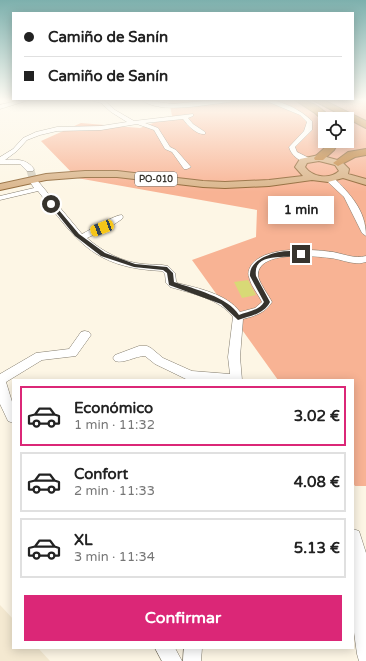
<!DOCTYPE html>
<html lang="es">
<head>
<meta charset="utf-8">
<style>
  :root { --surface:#fff; --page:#f6f6f6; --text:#222; --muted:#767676; --line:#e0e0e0; --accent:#db2777 }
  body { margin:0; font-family:"Varela Round",sans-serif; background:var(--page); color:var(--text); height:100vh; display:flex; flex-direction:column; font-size:15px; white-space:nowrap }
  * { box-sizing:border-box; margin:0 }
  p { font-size:13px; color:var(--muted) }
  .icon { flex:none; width:22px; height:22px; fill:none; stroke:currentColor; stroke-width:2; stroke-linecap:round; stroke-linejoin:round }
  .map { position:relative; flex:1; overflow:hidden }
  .panel { position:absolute; left:12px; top:379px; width:342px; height:270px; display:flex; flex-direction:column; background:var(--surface); border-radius:0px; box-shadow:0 2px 10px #0003 }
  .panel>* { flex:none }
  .top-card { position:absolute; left:12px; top:12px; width:342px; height:88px; border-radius:0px; box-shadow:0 2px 10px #0003; display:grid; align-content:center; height:88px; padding:0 12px; background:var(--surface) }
  .buttons { position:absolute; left:318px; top:112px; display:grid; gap:8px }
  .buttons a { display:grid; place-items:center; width:36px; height:36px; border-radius:0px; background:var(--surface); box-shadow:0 2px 10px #0003; font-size:20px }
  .end { position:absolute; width:18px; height:18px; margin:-9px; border:5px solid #36332d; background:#fff; box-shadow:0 0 0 2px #fff }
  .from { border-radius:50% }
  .bubble { position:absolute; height:28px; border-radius:0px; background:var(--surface); box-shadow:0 2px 10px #0003; font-size:13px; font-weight:800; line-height:28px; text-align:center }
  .car { position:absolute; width:12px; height:24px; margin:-12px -6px; border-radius:5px; box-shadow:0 0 3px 1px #0007; background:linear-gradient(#f5c518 24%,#345 0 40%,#f5c518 0 76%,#345 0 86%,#f5c518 0) }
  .top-card b { display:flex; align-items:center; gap:14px; height:38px; font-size:15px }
  .top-card b+b { border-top:1px solid var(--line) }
  .top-card i { width:10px; height:10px; background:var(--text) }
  ul { padding:7px 0 0; list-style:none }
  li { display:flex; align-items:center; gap:12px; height:60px; margin:0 8px 6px; padding:0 4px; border:2px solid var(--line); border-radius:0px }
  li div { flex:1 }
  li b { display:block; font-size:15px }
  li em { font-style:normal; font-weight:800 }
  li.current { border-color:var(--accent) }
  li>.icon { width:36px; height:36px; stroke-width:1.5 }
  .button { display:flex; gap:8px; margin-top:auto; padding:8px 12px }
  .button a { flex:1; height:46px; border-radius:0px; background:var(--accent); color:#fff; font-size:16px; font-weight:800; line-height:46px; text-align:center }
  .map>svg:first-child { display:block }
  .built { fill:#f4e9d1 }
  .green { fill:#f8b394; fill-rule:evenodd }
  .building { fill:#d8d976 }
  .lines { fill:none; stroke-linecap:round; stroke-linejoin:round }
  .minor-tunnel { stroke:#d5cfc0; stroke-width:8; stroke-dasharray:8 4; stroke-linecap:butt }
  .minor-casing { stroke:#837c6d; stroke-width:1 }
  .major-casing { stroke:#906737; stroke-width:2 }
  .highway-casing { stroke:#906737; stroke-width:2 }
  .minor { fill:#fff; fill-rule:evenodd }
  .major { fill:#dab58b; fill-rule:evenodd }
  .highway { fill:#c1833d; fill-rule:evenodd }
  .route { fill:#36332d }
  .labels { text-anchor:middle; stroke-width:3.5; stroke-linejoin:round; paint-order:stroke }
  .shield { fill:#fff; stroke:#72706c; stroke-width:1 }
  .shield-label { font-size:9px; font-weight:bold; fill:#36332d }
</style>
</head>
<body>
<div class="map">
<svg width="366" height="661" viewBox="0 0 366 661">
  <rect width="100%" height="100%" fill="#fdf6e5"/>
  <path class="built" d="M 0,605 L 13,619 L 13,648 L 38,648 L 50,661 L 0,661 Z"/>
  <path class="green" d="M 169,100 L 366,100 L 366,486 L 355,486 L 353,483 L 353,380 L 278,380 L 192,260 L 256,237 L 257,210 L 77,178 L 41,141 L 81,123 L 140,128 L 172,116 ZM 325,119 L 347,119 L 347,141 L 325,141 Z"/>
  <path class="building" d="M 248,280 L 256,295 L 242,298 L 234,282 Z"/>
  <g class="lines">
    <path class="minor-tunnel" d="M 30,169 L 34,182"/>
    <defs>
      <path id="minor" d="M 20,100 L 29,100 L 0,109 L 0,105 Z
        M 90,100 L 105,101 L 115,110 L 134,121 L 193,114 L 193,116 L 188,118 L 193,124 L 205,132 L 205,134 C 197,135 188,126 183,119 L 145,123 L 158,128 L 170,147 L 176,150 L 191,167 L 187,169 L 184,169 L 172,152 L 165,149 L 154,130 L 137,124 L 101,130 L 57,131 L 40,135 L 27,140 L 17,151 L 5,160 C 16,159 27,159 34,169 L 33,171 L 27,171 L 20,164 L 0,164 L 0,157 L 13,149 L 23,138 L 36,132 L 57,127 L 101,126 L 127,122 L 111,112 L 101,103 Z
        M 142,100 L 173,104 L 215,100 L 233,100 L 230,102 C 208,104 160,115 142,100 Z
        M 264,100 C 280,99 301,110 312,121 L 312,130 L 295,147 L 297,152 L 309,158 L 309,162 C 300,163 291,155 289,147 L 304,131 L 307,122 L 300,115 Z
        M 327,177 L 333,177 C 350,194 366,210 366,236 L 362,233 L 344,197 L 327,181 Z
        M 31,180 L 37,180 L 82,234 C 90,230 116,214 122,215 L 123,217 L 122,219 L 110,227 L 87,238 C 103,252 122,262 143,264 C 152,265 160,264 168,266 L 175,273 L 176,281 L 177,283 C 198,288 227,294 240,312 L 255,308 L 262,302 C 258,294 251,286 249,277 C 247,273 250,266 253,263 C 269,246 311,249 333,252 C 344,254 354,259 366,256 L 366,262 C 353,266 342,259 330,258 C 314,256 258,250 258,275 C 258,281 269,296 272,302 C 265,313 255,316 243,319 L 240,357 L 242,380 L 188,380 L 155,364 L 145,356 C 135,356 124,364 115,361 L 113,358 L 115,355 L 139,346 L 147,346 L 151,348 L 163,358 L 192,371 L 230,374 L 228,357 L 233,317 C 220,299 191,293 170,287 L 166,283 L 165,274 L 162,271 C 93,268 77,241 38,191 L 0,200 L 0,196 L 34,188 L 30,182 Z
        M 85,331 L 89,332 L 91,335 L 76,356 L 42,360 L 6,382 L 13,405 L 13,423 L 8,421 L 0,404 L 0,374 L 36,353 L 69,349 L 81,332 Z
        M 353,529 L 359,531 L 366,553 L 366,661 L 359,661 L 357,654 L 353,625 Z
        M 155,648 L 175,648 L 182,661 L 162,661 Z
        M 184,648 L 202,648 L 201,661 L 183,661 Z"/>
      <path id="major" d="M 319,155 L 341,161 L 349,169 L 348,174 L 366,179 L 366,185 L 343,178 L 328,182 L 312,180 L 269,186 L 225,188 L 203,187 L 117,177 L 85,177 L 46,180 L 0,190 L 0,184 L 46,174 L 85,171 L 117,171 L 203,181 L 225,182 L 269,180 L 303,176 L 295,167 L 300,159 ZM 319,161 L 335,165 L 339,171 C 330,180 312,177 305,167 L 307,163 Z"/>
      <path id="highway" d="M 295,100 C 309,99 323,108 331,119 L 325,119 L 324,121 L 315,113 Z
        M 313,100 L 323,100 L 366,121 L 366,128 Z
        M 329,141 L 339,141 L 334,150 L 323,160 L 315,160 L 314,158 C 319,152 326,149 329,141 Z
        M 366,149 L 366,155 L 355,157 L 338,166 L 333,163 L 348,152 Z"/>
    </defs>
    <use href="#minor" class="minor-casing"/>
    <use href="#major" class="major-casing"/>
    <use href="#highway" class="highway-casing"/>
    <use href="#minor" class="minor"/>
    <use href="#major" class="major"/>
    <use href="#highway" class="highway"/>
  </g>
  <linearGradient id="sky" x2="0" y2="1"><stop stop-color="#7db0ad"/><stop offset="0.52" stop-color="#fefbf3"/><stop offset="1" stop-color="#fefbf3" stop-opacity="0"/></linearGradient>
  <rect width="366" height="192" fill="url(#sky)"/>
  <path class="route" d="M 50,203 L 53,203 L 79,234 L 105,253 L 135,264 L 167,267 L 173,273 L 174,282 C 194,289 228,297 239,315 C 247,312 260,310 264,302 L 250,276 C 248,255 291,246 303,254 C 293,261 252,249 256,276 L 270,302 C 264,314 250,316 238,320 L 221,304 L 169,285 L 167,273 L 163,270 L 134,267 L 101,256 L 75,236 L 50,205 Z"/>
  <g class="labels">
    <rect class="shield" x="135" y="172" width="42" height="14" rx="3"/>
    <g class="shield-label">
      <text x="156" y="182">PO-010</text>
    </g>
  </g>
</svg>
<div class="buttons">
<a><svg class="icon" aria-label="locate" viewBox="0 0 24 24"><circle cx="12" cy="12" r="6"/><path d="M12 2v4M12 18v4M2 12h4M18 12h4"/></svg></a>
</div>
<i class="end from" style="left:51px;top:204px"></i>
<i class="end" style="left:301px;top:254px"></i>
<div class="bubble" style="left:268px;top:196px;width:66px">1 min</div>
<i class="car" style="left:102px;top:228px;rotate:249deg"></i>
<div class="top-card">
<b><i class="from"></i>Camiño de Sanín</b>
<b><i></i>Camiño de Sanín</b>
</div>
<section class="panel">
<ul>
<li class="current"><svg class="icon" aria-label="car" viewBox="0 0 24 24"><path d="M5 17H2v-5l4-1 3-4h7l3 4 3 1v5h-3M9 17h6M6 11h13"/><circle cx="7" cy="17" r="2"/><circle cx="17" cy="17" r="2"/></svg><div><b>Económico</b><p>1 min · 11:32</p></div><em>3.02 €</em></li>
<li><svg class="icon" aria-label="car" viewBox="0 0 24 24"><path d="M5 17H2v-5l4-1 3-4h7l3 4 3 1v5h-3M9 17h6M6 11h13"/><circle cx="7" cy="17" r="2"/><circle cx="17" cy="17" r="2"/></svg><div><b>Confort</b><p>2 min · 11:33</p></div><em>4.08 €</em></li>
<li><svg class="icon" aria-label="car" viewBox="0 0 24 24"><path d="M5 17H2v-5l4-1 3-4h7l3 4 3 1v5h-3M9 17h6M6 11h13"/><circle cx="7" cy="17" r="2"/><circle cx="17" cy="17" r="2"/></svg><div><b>XL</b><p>3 min · 11:34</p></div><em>5.13 €</em></li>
</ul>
<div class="button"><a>Confirmar</a></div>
</section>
</div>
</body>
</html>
